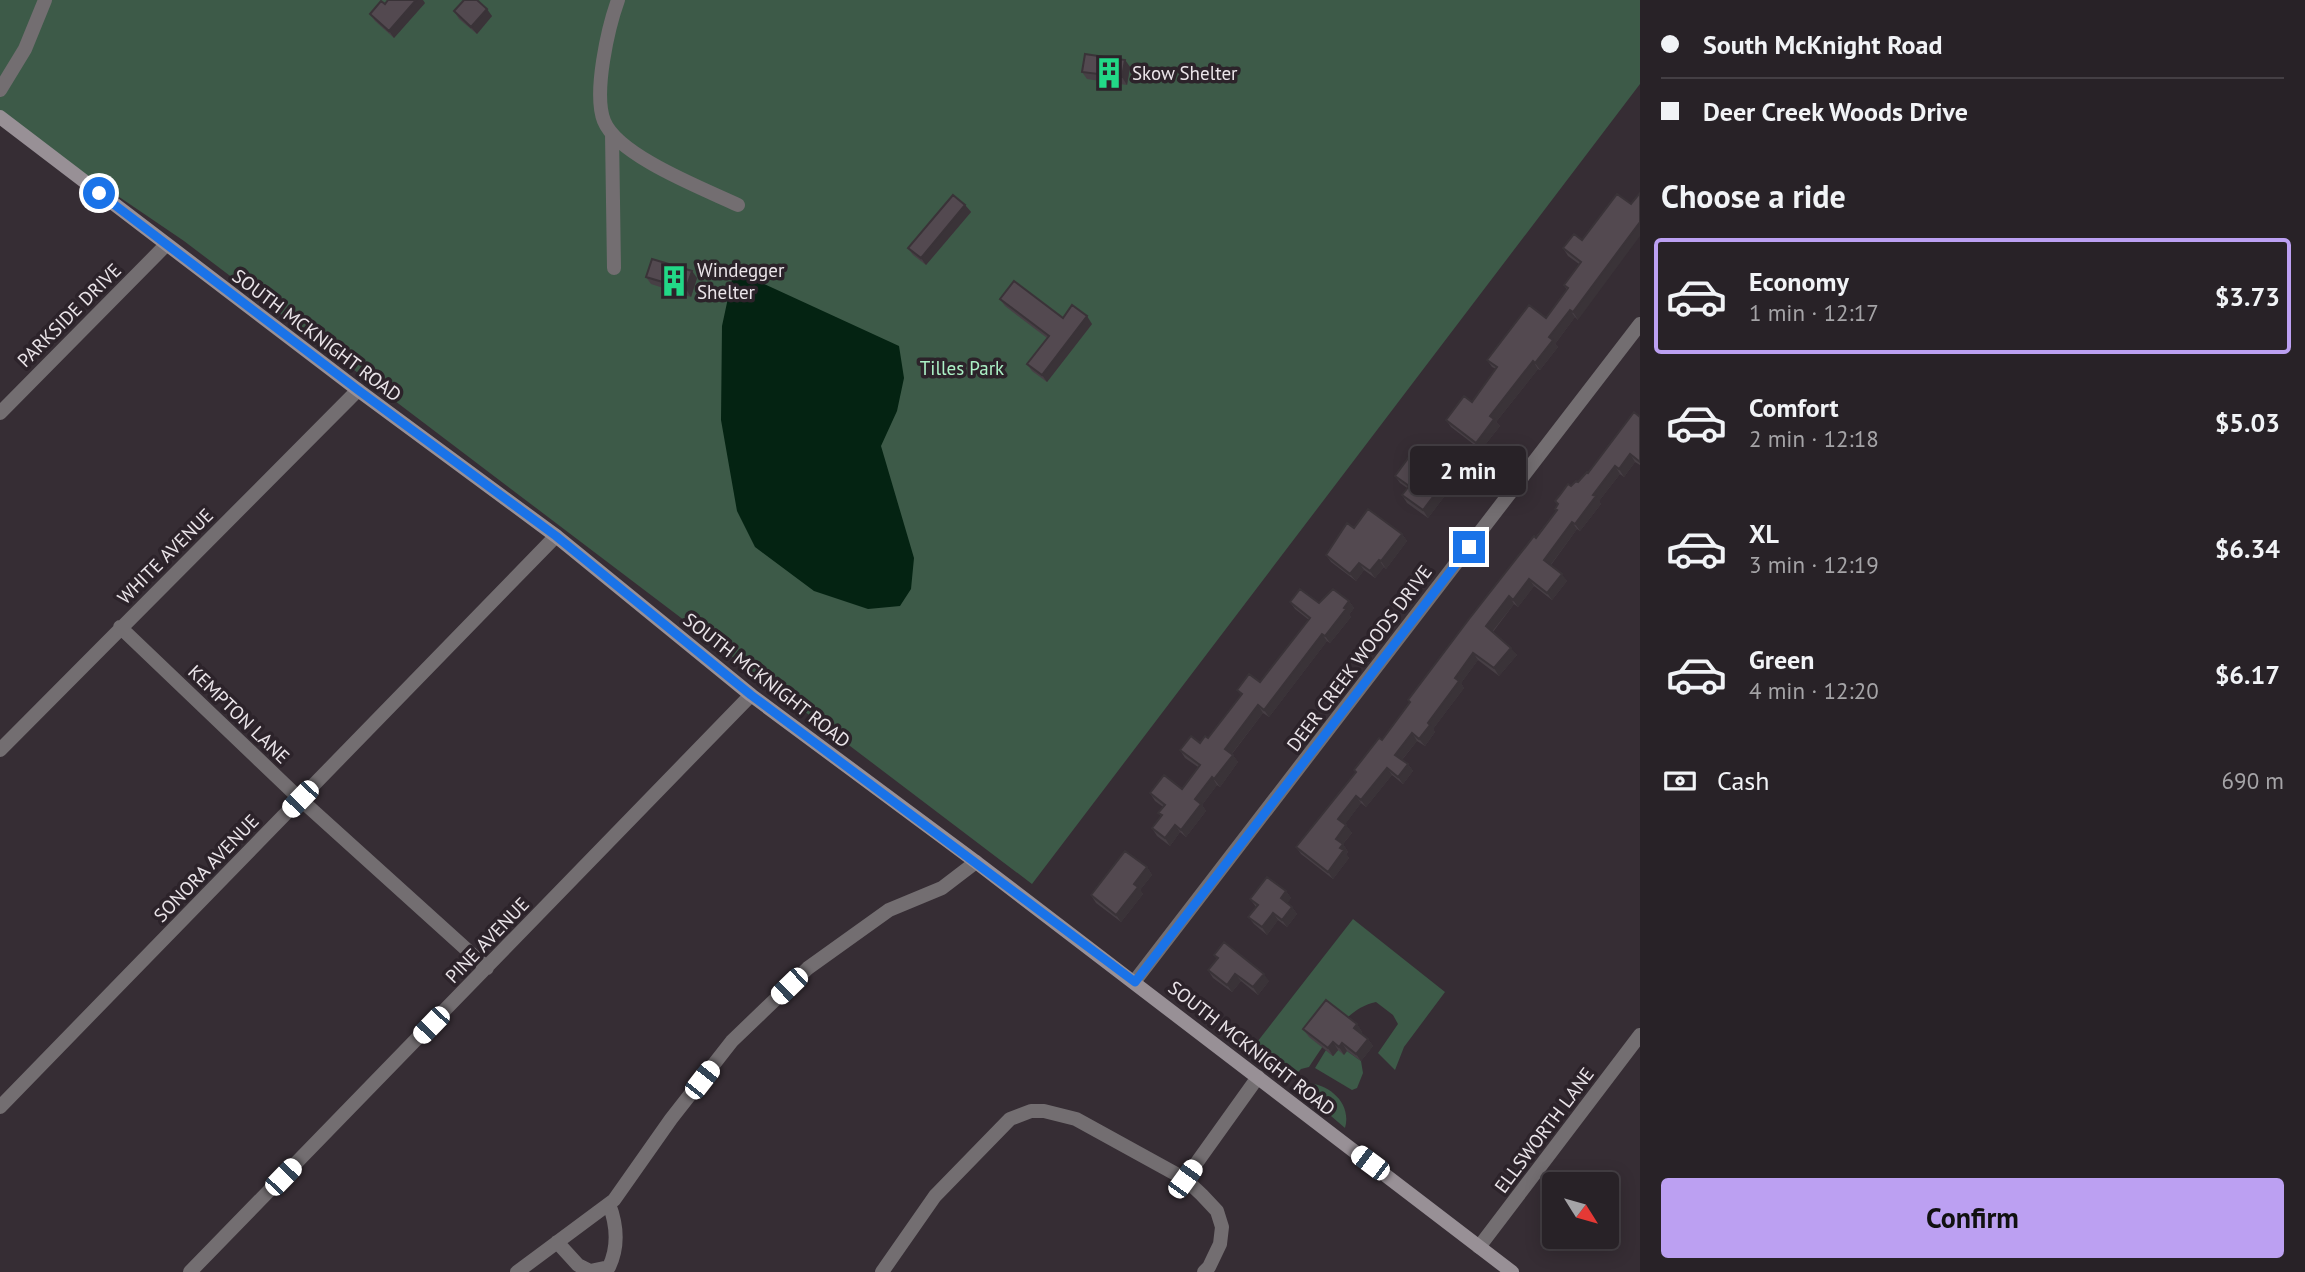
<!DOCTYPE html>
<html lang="en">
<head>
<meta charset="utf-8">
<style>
  :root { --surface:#282227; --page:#342f33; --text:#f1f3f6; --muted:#a5a4a7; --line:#443f44; --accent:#bca0f2 }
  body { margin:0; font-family:"PT Sans",sans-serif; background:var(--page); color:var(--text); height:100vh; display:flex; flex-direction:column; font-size:26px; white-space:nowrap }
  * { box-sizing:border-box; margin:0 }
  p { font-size:23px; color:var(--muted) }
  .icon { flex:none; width:38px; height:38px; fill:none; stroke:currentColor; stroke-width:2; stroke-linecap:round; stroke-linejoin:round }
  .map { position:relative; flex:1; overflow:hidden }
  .details { display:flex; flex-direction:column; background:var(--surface); width:665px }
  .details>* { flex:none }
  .top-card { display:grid; align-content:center; height:154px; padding:0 21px; background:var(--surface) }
  .needle { width:46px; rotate:127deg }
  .tools { position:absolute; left:1542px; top:1172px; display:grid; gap:14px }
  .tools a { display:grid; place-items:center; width:77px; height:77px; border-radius:7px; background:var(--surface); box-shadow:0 4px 18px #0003,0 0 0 2px var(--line); font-size:35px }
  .end { position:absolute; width:32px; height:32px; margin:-16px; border:9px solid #1a73e8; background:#fff; box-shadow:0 0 0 4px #fff }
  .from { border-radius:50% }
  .bubble { position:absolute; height:49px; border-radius:7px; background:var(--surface); box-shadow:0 4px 18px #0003,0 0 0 2px var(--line); font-size:23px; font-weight:700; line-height:49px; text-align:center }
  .car { position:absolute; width:21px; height:42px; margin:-21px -10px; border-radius:9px; box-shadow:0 0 5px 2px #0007; background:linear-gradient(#fff 24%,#345 0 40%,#fff 0 76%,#345 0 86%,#fff 0) }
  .top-card b { display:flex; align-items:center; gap:24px; height:66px; font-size:26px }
  .top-card b+b { border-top:2px solid var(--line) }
  .top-card i { width:18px; height:18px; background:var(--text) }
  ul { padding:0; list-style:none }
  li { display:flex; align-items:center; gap:21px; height:116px; margin:0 14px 10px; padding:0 7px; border:4px solid transparent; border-radius:7px }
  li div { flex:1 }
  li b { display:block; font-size:26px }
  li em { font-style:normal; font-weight:700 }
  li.selected { border-color:var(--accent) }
  li>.icon { width:63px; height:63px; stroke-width:1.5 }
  h2 { padding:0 21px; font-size:32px; line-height:84px }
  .pay { display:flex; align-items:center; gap:18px; height:77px; padding:0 21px; font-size:26px }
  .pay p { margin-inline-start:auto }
  .action { display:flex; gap:14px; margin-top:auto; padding:14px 21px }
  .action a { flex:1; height:80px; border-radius:7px; background:var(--accent); color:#111; font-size:28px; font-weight:700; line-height:80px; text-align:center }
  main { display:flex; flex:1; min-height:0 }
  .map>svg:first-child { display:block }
  .green { fill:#3d5a48 }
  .water { fill:#042312 }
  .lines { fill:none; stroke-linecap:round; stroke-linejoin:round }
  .minor { stroke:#736e71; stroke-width:14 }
  .secondary { stroke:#989096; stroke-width:14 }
  .wall { fill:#473f45 }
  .shaded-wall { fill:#3a3338 }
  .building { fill:#534950; stroke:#3a3338; stroke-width:2 }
  .route { stroke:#1a73e8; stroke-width:9 }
  .labels { text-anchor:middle; stroke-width:7; stroke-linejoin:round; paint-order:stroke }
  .poi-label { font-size:19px; fill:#eae4e9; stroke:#2c232a; text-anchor:start }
  .street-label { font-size:19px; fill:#eae4e9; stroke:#2c232a }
  .park-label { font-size:19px; fill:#acf1c6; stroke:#2c232a }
</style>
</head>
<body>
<main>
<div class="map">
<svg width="1640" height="1272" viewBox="0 0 1640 1272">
  <rect width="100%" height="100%" fill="#362d34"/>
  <path class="green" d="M 0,0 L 1640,0 L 1640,84 L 1032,884 L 184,241 L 0,116 Z
    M 1353,919 L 1445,992 L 1404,1047 L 1395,1070 L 1378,1053 L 1398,1024 L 1393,1015 L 1376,1002 C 1346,1008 1325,1043 1309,1067 L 1301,1069 L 1292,1078 L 1254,1046 Z
    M 1326,1050 L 1333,1056 L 1338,1050 L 1347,1051 L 1361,1061 L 1363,1073 L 1357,1088 L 1352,1090 L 1315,1068 Z
    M 1307,1083 C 1330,1084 1352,1104 1345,1128 L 1303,1092 Z"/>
  <path class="water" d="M 734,270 L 899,346 L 904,378 L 897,411 L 881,446 L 914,558 L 911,589 L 900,606 L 868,609 L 814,591 L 755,547 L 737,511 L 721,420 L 722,326 Z"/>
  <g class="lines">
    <path class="minor" d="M 618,0 C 608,28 593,93 604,121 C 618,156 704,189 738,205
      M 0,90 L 25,49 L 45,0
      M 612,134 L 614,268
      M 0,413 L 166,245
      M 120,627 L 300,799 L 487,968
      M 0,750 L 358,390
      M 1134,982 L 1640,324
      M 0,1107 L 556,536
      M 1185,1179 L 1258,1077
      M 557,1242 L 578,1265 L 590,1271 L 609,1267 C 619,1246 617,1225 609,1204
      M 1479,1247 L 1640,1035
      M 190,1272 L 751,695
      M 517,1272 L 614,1200 L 671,1119 L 732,1041 L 808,968 L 889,910 L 942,888 L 976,862
      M 882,1272 L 935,1196 L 1010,1119 L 1031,1111 L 1044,1111 L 1076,1119 L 1185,1179 L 1202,1195 L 1217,1211 L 1222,1227 L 1220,1244 L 1209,1267 L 1204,1272"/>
    <path class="secondary" d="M 0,117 L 358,390 L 556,536 L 751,695 L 976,862 L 1512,1272"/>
  </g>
  <path class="wall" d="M 425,3 L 394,38 L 375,21 L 370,14 Z
    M 454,11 L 492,16 L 477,34 L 459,19 Z
    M 1125,60 L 1130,67 L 1127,85 L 1087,79 L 1082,72 Z
    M 965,205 L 971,212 L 926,265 L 913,255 L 908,248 Z
    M 1582,240 L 1578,320 L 1575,317 L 1555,344 L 1558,347 L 1540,370 L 1538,369 L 1496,422 L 1500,426 L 1481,450 L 1451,427 L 1446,420 L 1472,402 L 1496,369 L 1492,367 L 1487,360 L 1546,318 L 1567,290 L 1564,285 L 1579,264 L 1568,256 L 1563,248 Z
    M 646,277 L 697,278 L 691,297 L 651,284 Z
    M 1000,299 L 1063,318 L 1092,324 L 1047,382 L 1032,371 L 1027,364 L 1047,338 L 1005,306 Z
    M 1640,417 L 1640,465 L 1635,462 L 1624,477 L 1620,474 L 1599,501 L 1601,504 L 1580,531 L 1577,529 L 1551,565 L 1567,581 L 1552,600 L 1534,586 L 1518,607 L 1514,604 L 1493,632 L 1517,655 L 1499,676 L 1478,660 L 1461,683 L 1464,688 L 1433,729 L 1435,732 L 1425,746 L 1417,741 L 1402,760 L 1408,764 L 1413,771 L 1403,784 L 1392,775 L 1366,807 L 1361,803 L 1345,824 L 1352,833 L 1343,844 L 1348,852 L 1346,854 L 1349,858 L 1333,879 L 1301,854 L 1296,847 L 1382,740 L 1410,703 L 1408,700 L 1556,511 L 1555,509 L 1558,505 L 1555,501 L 1588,473 Z
    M 1416,462 L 1448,462 L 1453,470 L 1445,482 L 1450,489 L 1428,518 L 1407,503 L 1402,495 L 1407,488 L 1400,483 L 1395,476 Z
    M 1354,528 L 1402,534 L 1407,541 L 1386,569 L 1384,567 L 1375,578 L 1364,570 L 1356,581 L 1331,562 L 1326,555 Z
    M 1349,601 L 1354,608 L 1349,615 L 1351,617 L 1330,643 L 1327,641 L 1269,717 L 1263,713 L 1232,754 L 1238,762 L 1220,787 L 1217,785 L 1202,805 L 1206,811 L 1186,837 L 1180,832 L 1170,846 L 1157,836 L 1152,828 L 1161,816 L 1158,813 L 1163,807 L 1155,801 L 1150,793 L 1182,789 L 1198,767 L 1185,758 L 1180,750 L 1200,743 L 1208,738 L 1241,695 L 1237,690 L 1260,682 L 1309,620 L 1295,609 L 1290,602 L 1319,603 Z
    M 1147,867 L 1152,875 L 1140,890 L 1143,894 L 1121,922 L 1096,903 L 1091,895 Z
    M 1286,891 L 1291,898 L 1287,903 L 1292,907 L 1297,914 L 1287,927 L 1278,920 L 1267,935 L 1254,924 L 1248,917 L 1256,907 L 1250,899 Z
    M 1214,955 L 1269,981 L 1258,995 L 1241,981 L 1232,992 L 1213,978 L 1208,970 L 1217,959 Z
    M 1357,1024 L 1362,1032 L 1360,1034 L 1368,1039 L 1373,1046 L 1361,1061 L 1347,1051 L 1344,1055 L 1338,1050 L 1333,1056 L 1309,1037 L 1303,1029 Z"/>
  <path class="shaded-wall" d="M 416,0 L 423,0 L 425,3 L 394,38 L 389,31 Z
    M 487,9 L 492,16 L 477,34 L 471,27 Z
    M 1125,60 L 1130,67 L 1127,85 L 1122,77 Z
    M 965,205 L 971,212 L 926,265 L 921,258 Z
    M 1640,222 L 1640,236 L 1578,320 L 1573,312 Z
    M 692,271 L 697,278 L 691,297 L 686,289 Z
    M 1570,310 L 1575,317 L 1555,344 L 1558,347 L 1540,370 L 1535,363 L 1549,337 Z
    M 1087,316 L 1092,324 L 1047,382 L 1042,375 Z
    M 1533,361 L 1538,369 L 1496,422 L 1500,426 L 1481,450 L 1476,443 L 1490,416 Z
    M 1630,454 L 1635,462 L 1624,477 L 1619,469 Z
    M 1448,462 L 1453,470 L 1445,482 L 1450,489 L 1428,518 L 1423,510 L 1438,476 Z
    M 1615,466 L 1620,474 L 1599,501 L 1601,504 L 1580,531 L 1575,524 L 1593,495 Z
    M 1572,522 L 1577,529 L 1549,567 L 1544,560 Z
    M 1402,534 L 1407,541 L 1386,569 L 1381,561 Z
    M 1379,560 L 1384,567 L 1375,578 L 1370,571 Z
    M 1359,563 L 1364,570 L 1356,581 L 1350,574 Z
    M 1562,574 L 1567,581 L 1552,600 L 1547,593 Z
    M 1529,579 L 1534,586 L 1518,607 L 1513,600 Z
    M 1509,596 L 1514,604 L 1491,633 L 1486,626 Z
    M 1349,601 L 1354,608 L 1349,615 L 1351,617 L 1330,643 L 1325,636 Z
    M 1322,634 L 1327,641 L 1269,717 L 1264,710 Z
    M 1511,648 L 1517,655 L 1499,676 L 1494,668 Z
    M 1473,653 L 1478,660 L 1461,683 L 1464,688 L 1433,729 L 1435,732 L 1425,746 L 1419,739 L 1428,723 L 1455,678 Z
    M 1258,705 L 1263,713 L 1230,756 L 1225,749 Z
    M 1412,733 L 1417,741 L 1400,762 L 1395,755 Z
    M 1233,755 L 1238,762 L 1220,787 L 1214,779 Z
    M 1408,764 L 1413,771 L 1403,784 L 1398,777 Z
    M 1387,768 L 1392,775 L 1366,807 L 1361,800 Z
    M 1212,777 L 1217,785 L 1202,805 L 1206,811 L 1186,837 L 1181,830 L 1195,799 Z
    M 1356,796 L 1361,803 L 1343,827 L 1338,819 Z
    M 1175,825 L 1180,832 L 1170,846 L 1165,838 Z
    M 1346,825 L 1352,833 L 1341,846 L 1336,839 Z
    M 1343,844 L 1348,852 L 1346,854 L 1349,858 L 1333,879 L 1328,872 Z
    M 1147,867 L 1152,875 L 1140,890 L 1143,894 L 1121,922 L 1116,915 L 1134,884 Z
    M 1286,891 L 1291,898 L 1286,905 L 1281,898 Z
    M 1292,907 L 1297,914 L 1287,927 L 1282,920 Z
    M 1273,913 L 1278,920 L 1267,935 L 1262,927 Z
    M 1235,974 L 1241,981 L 1232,992 L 1227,985 Z
    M 1264,974 L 1269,981 L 1258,995 L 1253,987 Z
    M 1357,1024 L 1362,1032 L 1359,1036 L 1354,1028 Z
    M 1368,1039 L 1373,1046 L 1361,1061 L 1356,1054 Z
    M 1333,1042 L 1338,1050 L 1333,1056 L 1328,1048 Z
    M 1342,1043 L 1347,1051 L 1344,1055 L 1339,1047 Z"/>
  <path class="building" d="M 388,0 L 416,0 L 389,31 L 370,14 L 381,1 L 385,4 Z
    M 464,0 L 477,0 L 487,9 L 471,27 L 454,11 Z
    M 1085,54 L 1125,60 L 1122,77 L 1082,72 Z
    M 1640,193 L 1640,222 L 1573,312 L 1570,310 L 1549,337 L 1553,340 L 1535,363 L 1533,361 L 1490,416 L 1494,419 L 1476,443 L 1446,420 L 1464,396 L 1472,402 L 1497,367 L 1487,360 L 1529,305 L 1546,318 L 1568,288 L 1564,285 L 1581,262 L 1563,248 L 1574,234 L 1582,240 L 1617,194 L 1631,204 Z
    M 953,195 L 965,205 L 921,258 L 908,248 Z
    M 652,259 L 692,271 L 686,289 L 646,277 Z
    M 1014,281 L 1063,318 L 1072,305 L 1087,316 L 1042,375 L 1027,364 L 1049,336 L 1000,299 Z
    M 1634,412 L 1640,417 L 1640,462 L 1630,454 L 1619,469 L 1615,466 L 1593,495 L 1596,496 L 1575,524 L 1572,522 L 1544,560 L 1562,574 L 1547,593 L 1529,579 L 1513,600 L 1509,596 L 1486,626 L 1511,648 L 1494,668 L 1473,653 L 1455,678 L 1459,681 L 1428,723 L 1430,725 L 1419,739 L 1412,733 L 1395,755 L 1408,764 L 1398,777 L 1387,768 L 1361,800 L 1356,796 L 1338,819 L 1346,825 L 1336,839 L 1343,844 L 1340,848 L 1344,850 L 1328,872 L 1296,847 L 1356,772 L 1354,770 L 1379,738 L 1382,740 L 1410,702 L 1408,700 L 1469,619 L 1534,536 L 1536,538 L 1557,510 L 1555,509 L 1558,504 L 1555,501 L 1560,495 L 1568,484 L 1571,486 L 1576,481 L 1578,482 L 1587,472 L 1588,473 Z
    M 1427,447 L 1448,462 L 1438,476 L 1445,481 L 1423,510 L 1402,495 L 1409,486 L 1395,476 L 1409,457 L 1416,462 Z
    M 1368,509 L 1402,534 L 1381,561 L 1379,560 L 1370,571 L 1359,563 L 1350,574 L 1326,555 L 1347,523 L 1354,528 Z
    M 1300,589 L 1319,603 L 1333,589 L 1349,601 L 1344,608 L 1346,609 L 1325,636 L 1322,634 L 1264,710 L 1258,705 L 1225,749 L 1233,755 L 1214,779 L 1212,777 L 1195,799 L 1201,804 L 1181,830 L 1175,825 L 1165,838 L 1152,828 L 1162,815 L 1158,813 L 1165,805 L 1150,793 L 1164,775 L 1182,789 L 1200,765 L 1180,750 L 1191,736 L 1200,743 L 1205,736 L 1208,738 L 1242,694 L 1237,690 L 1249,674 L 1260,682 L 1310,618 L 1290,602 Z
    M 1125,851 L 1147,867 L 1134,884 L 1138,887 L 1116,915 L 1091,895 Z
    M 1267,877 L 1286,891 L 1281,898 L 1292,907 L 1282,920 L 1273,913 L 1262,927 L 1248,917 L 1258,905 L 1250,899 Z
    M 1224,942 L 1264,974 L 1253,987 L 1235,974 L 1227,985 L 1208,970 L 1218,958 L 1214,955 Z
    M 1326,1000 L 1357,1024 L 1354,1028 L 1368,1039 L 1356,1054 L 1342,1043 L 1339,1047 L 1333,1042 L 1328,1048 L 1303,1029 Z"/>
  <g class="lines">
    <path class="route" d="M 99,193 L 358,390 L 556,536 L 751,695 L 1135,982 L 1469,547"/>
  </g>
  <defs>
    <symbol id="building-bare" viewBox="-9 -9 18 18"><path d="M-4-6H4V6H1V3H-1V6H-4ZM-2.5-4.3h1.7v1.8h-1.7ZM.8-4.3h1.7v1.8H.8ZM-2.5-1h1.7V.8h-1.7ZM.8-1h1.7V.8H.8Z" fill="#22d887" stroke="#2c232a" stroke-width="2.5" paint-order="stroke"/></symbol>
  </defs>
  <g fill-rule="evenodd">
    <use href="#building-bare" x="1087" y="51" width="44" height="44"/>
    <use href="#building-bare" x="652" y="259" width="44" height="44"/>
  </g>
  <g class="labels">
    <g class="poi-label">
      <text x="1132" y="80">Skow Shelter</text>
      <text x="697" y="277">Windegger<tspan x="697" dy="22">Shelter</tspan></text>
    </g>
    <g class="street-label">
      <text transform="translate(69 315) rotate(-45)" y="7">PARKSIDE DRIVE</text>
      <text transform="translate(317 335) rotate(37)" y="7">SOUTH MCKNIGHT ROAD</text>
      <text transform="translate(165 556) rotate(-45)" y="7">WHITE AVENUE</text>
      <text transform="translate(1359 658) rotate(-53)" y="7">DEER CREEK WOODS DRIVE</text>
      <text transform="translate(767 680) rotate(38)" y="7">SOUTH MCKNIGHT ROAD</text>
      <text transform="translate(239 714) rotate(44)" y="7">KEMPTON LANE</text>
      <text transform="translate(206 868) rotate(-46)" y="7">SONORA AVENUE</text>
      <text transform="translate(487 940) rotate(-46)" y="7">PINE AVENUE</text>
      <text transform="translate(1252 1048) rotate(38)" y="7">SOUTH MCKNIGHT ROAD</text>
      <text transform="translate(1544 1130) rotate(-53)" y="7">ELLSWORTH LANE</text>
    </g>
    <g class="park-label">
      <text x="962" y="375">Tilles Park</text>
    </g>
  </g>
</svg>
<div class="tools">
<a><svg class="needle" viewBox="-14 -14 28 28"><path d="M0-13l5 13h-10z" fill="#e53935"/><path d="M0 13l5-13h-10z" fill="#a5a4a7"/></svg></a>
</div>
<i class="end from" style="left:99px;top:193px"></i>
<i class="end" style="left:1469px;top:547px"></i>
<div class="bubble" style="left:1410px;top:446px;width:116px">2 min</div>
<i class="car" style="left:300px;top:799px;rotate:224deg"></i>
<i class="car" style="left:789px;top:986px;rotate:226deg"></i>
<i class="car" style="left:431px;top:1025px;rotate:224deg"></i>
<i class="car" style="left:702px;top:1080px;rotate:38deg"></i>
<i class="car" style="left:1370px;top:1163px;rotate:307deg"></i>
<i class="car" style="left:283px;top:1177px;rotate:44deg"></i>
<i class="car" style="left:1185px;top:1179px;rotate:36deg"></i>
</div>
<section class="details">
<div class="top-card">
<b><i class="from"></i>South McKnight Road</b>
<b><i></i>Deer Creek Woods Drive</b>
</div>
<h2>Choose a ride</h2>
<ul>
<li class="selected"><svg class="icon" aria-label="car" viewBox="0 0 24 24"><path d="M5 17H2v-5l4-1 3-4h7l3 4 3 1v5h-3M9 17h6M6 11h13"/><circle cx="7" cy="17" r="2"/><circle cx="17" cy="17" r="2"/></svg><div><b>Economy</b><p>1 min · 12:17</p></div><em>$3.73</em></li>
<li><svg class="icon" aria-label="car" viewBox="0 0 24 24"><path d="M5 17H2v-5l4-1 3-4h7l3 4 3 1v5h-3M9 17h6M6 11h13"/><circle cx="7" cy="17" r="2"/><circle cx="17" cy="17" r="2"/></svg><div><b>Comfort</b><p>2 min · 12:18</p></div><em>$5.03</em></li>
<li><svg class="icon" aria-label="car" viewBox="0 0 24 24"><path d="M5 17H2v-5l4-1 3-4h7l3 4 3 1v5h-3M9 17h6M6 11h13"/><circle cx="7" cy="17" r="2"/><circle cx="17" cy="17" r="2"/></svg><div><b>XL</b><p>3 min · 12:19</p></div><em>$6.34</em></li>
<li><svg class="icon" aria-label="car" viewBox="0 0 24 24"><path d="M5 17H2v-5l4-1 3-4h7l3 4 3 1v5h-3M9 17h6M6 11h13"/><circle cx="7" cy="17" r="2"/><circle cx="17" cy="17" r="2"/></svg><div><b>Green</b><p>4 min · 12:20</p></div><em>$6.17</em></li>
</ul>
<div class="pay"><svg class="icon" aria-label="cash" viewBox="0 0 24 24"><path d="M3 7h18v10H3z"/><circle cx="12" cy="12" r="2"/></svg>Cash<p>690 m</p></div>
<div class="action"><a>Confirm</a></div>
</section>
</main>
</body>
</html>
